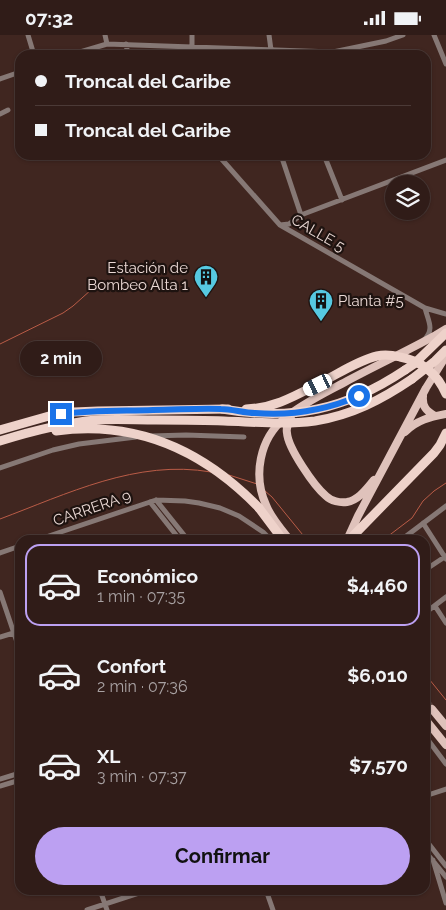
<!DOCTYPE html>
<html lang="es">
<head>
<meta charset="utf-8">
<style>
  :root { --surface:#301c18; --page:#382521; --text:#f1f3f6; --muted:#a8a1a2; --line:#4b3a37; --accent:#bca0f2 }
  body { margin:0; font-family:Raleway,sans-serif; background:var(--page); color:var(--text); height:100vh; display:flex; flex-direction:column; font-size:19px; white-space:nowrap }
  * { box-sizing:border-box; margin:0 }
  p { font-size:16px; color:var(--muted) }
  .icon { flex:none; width:28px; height:28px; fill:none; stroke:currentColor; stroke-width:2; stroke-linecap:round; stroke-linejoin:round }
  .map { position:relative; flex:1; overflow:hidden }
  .panel { position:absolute; left:15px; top:500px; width:415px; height:360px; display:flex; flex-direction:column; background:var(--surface); border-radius:15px; box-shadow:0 1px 4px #0004,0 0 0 1px var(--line) }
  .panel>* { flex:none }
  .guide { position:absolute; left:15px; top:15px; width:416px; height:110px; border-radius:15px; box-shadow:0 1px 4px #0004,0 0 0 1px var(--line); display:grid; align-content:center; height:110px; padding:0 20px; background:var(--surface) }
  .fabs { position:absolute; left:385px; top:140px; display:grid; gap:10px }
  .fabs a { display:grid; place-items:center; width:45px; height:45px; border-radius:50%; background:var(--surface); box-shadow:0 1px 4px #0004,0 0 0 1px var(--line); font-size:25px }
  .end { position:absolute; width:22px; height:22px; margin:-11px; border:6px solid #1a73e8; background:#fff; box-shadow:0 0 0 2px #fff }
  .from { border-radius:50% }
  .bubble { position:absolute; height:35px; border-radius:18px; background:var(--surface); box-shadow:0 1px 4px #0004,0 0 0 1px var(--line); font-size:16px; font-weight:700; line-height:35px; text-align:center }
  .car { position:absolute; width:15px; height:30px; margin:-15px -8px; border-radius:6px; box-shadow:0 0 4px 1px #0007; background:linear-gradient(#fff 24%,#345 0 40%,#fff 0 76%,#345 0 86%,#fff 0) }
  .guide b { display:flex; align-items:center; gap:18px; height:48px; font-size:19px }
  .guide b+b { border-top:1px solid var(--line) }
  .guide i { width:12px; height:12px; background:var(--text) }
  ul { padding:9px 0 0; list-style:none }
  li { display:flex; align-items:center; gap:15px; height:82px; margin:0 10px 8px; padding:0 10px; border:2px solid transparent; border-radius:15px }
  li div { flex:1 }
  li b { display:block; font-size:19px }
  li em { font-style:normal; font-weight:700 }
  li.selected { border-color:var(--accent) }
  li>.icon { width:45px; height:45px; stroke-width:1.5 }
  .action { display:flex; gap:10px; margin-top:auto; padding:10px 20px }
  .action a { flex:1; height:58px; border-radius:30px; background:var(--accent); color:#111; font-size:20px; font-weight:700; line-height:58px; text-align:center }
  .status { display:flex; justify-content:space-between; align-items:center; height:35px; padding:0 25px; background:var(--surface); direction:ltr }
  .status svg { height:14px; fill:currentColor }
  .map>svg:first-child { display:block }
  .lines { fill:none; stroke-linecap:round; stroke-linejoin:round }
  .stream { stroke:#ba5c47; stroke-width:1 }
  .primary-tunnel { stroke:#5a413b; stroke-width:8; stroke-dasharray:8 4; stroke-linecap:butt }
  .minor { stroke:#867875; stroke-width:5 }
  .primary { stroke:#dfc2bb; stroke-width:8 }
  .trunk { stroke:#eed2ca; stroke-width:9 }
  .trunk-bridge { stroke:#eed2ca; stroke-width:9 }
  .route { stroke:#1a73e8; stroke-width:6 }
  .labels { text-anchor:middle; stroke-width:4.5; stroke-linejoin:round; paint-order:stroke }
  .street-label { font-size:15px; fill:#ead8d4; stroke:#1e1310 }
  .poi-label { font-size:15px; fill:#ead8d4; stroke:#1e1310; text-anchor:end }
</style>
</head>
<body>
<div class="status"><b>07:32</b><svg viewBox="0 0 49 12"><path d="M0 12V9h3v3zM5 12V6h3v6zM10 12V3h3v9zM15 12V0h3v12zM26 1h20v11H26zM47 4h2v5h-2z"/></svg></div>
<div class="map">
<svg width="446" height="875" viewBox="0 0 446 875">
  <rect width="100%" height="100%" fill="#402620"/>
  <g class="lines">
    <path class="stream" d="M 0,309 L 63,278 L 73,271 L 101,246
      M 229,440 L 257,449
      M 265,456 L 272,462 L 307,505
      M 0,484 C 67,459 137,424 211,437
      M 383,505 L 412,483 L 423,466 L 434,456 L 446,448
      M 425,639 L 446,665"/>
    <path class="primary-tunnel" d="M 425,666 L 432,674"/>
    <path class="minor" d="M 28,0 L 34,20
      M 105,0 L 107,9
      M 269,0 L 271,15
      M 434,0 L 446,29
      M 126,9 L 128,20
      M 70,20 L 107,9 L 333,17 L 386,6 L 403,0
      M 192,20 L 192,0
      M 0,44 L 20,37
      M 0,79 L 8,75
      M 218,120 L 280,190 L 425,273 L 446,279
      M 281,120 L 301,180
      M 324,120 L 342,165
      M 280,190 L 289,189 L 301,180 L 446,125
      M 424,305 C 435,294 428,286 425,273
      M 151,401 L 186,400 L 244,402
      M 0,433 L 53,415 L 79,409 L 136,402
      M 156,465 L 188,505
      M 150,467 L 180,505
      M 423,488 L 446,524
      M 37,505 L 156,465 L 185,466 L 199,468 L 220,473 L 239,481 L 263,497 L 271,505
      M 401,505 L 446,471
      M 0,518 L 20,511
      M 425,535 L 446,521
      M 0,557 L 20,616
      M 435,571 L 446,588
      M 425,578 L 446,562
      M 0,602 L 20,596
      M 425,701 L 446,729
      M 0,744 L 20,738
      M 0,751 L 20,745
      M 425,761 L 446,754
      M 425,804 L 446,831
      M 425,816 L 446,842
      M 433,825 L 446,868
      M 100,855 L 107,875
      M 266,855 L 273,875
      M 87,875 L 148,855"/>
    <path class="primary" d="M 423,361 C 422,371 426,376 435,381
      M 291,384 C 288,388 286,393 287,398 C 288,413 314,451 326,461 C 331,466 340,468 347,467 C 359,465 367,453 374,445
      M 405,397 C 417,385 430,382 446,379
      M 290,505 C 281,494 271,483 266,470 C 253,441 259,404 285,383 C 303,368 327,357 347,346 C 377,330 407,316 436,300 L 446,294
      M 347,505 L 358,481 L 426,353 L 446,321
      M 432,674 L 446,691
      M 425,684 L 446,710"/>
    <path class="trunk" d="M 405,335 L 414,329 L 446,298
      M 412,344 L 435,326 L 446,315
      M 246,374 C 274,373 293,362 318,349
      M 0,395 L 49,381 L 74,377 L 98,376 L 228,374
      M 259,473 L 283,505
      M 349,505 L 434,418 L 440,410 L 446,398"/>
    <path class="trunk-bridge" d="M 318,349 C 337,340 356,326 377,321 C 385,319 392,320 400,322 C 421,326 437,338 446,359
      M 222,374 C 293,386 345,375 405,335
      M 56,396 C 137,385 203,415 259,473
      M 0,406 C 32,396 62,388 96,385 C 116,384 136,385 156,385 C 179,385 202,385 224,386 C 255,387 285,390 315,386 C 352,380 381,365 412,344"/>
  </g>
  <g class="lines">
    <path class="route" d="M 61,379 C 92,375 122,376 153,375 C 175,375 198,373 221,374 C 232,374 244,378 255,378 C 291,381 326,375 359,361"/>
  </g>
  <defs>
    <symbol id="building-pin" viewBox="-11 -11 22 30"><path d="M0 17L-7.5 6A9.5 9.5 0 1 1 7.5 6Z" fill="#56c9e1" stroke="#1e1310"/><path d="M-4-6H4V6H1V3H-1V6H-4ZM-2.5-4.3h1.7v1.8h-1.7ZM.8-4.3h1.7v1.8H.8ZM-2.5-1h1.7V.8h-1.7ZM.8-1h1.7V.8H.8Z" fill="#111"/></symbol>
  </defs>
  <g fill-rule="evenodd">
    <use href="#building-pin" x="192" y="228" width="28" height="38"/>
    <use href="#building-pin" x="307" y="252" width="28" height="38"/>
  </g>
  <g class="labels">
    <g class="street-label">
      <text transform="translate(318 198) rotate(30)" y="5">CALLE 5</text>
      <text transform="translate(92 473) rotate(-19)" y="5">CARRERA 9</text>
    </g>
    <g class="poi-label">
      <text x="188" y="238">Estación de<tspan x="188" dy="17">Bombeo Alta 1</tspan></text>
      <text x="338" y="271" text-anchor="start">Planta #5</text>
    </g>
  </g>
</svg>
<div class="fabs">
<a><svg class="icon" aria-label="layers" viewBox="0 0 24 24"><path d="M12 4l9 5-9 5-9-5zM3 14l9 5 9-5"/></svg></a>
</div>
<i class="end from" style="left:359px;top:361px"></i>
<i class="end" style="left:61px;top:379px"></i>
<div class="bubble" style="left:20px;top:306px;width:82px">2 min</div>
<i class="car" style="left:318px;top:350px;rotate:244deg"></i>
<div class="guide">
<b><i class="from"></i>Troncal del Caribe</b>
<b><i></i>Troncal del Caribe</b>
</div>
<section class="panel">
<ul>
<li class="selected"><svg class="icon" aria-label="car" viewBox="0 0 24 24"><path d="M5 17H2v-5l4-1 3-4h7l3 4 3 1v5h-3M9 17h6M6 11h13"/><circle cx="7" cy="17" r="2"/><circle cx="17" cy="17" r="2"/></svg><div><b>Económico</b><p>1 min · 07:35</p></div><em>$4,460</em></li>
<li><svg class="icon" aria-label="car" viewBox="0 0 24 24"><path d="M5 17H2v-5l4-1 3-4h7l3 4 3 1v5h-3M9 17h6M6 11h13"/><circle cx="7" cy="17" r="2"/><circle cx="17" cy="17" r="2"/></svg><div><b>Confort</b><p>2 min · 07:36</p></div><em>$6,010</em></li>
<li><svg class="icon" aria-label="car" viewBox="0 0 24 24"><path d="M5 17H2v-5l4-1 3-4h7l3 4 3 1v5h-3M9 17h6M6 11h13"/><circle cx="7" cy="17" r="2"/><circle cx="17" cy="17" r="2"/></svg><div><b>XL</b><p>3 min · 07:37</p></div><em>$7,570</em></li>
</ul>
<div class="action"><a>Confirmar</a></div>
</section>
</div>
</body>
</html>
